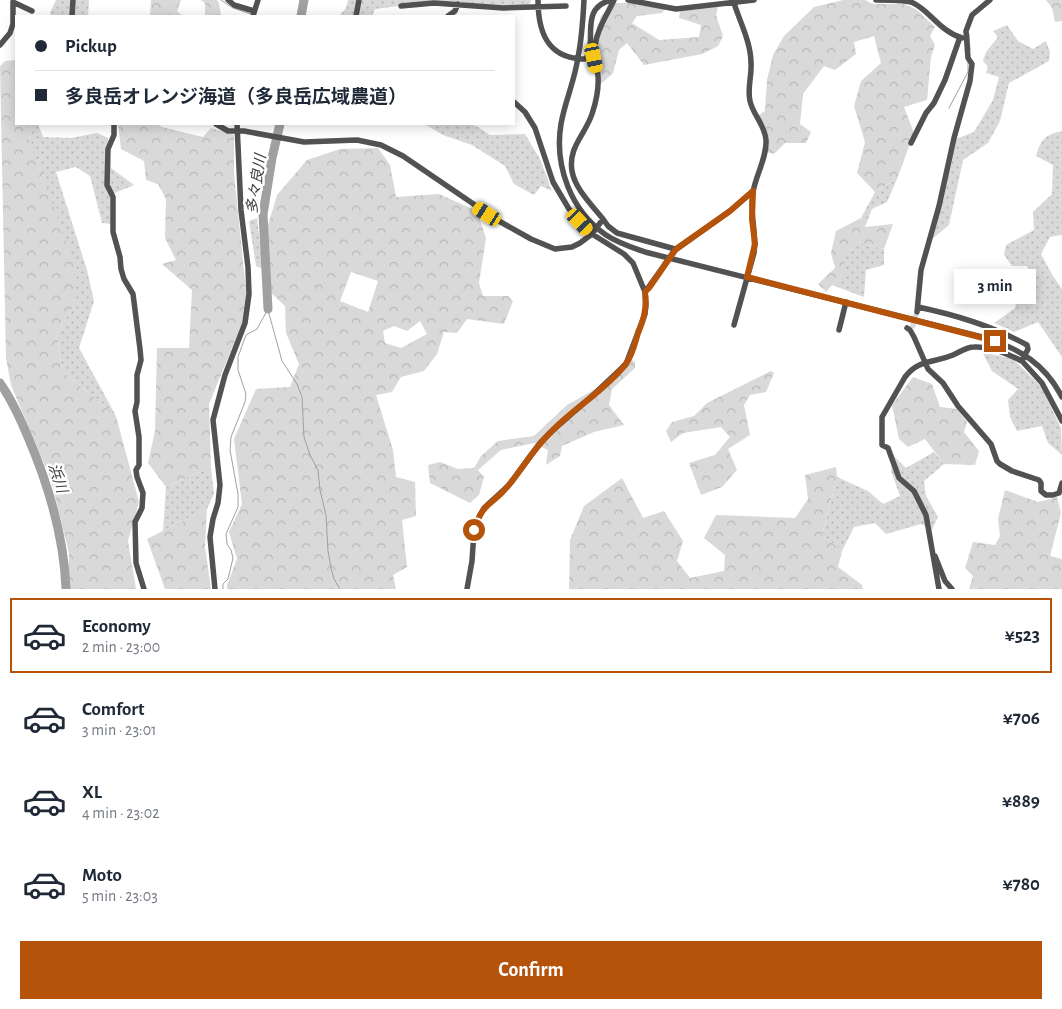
<!DOCTYPE html>
<html lang="en">
<head>
<meta charset="utf-8">
<style>
  :root { --surface:#fff; --page:#f6f6f7; --text:#1f2937; --muted:#747a83; --line:#e0e1e3; --accent:#b45309 }
  body { margin:0; font-family:"Alegreya Sans","Noto Sans JP",sans-serif; background:var(--page); color:var(--text); height:100vh; display:flex; flex-direction:column; font-size:19px; white-space:nowrap }
  * { box-sizing:border-box; margin:0 }
  p { font-size:16px; color:var(--muted) }
  .icon { flex:none; width:28px; height:28px; fill:none; stroke:currentColor; stroke-width:2; stroke-linecap:round; stroke-linejoin:round }
  .map { position:relative; height:589px; overflow:hidden }
  .panel { display:flex; flex-direction:column; background:var(--surface); flex:1 }
  .panel>* { flex:none }
  .hud { position:absolute; left:15px; top:15px; width:500px; height:110px; border-radius:0px; box-shadow:0 2px 12px #0003; display:grid; align-content:center; height:110px; padding:0 20px; background:var(--surface) }
  .end { position:absolute; width:22px; height:22px; margin:-11px; border:6px solid #b45309; background:#fff; box-shadow:0 0 0 2px #fff }
  .from { border-radius:50% }
  .bubble { position:absolute; height:35px; border-radius:0px; background:var(--surface); box-shadow:0 2px 12px #0003; font-size:16px; font-weight:700; line-height:35px; text-align:center }
  .car { position:absolute; width:15px; height:30px; margin:-15px -8px; border-radius:6px; box-shadow:0 0 4px 1px #0007; background:linear-gradient(#f5c518 24%,#345 0 40%,#f5c518 0 76%,#345 0 86%,#f5c518 0) }
  .hud b { display:flex; align-items:center; gap:18px; height:48px; font-size:19px }
  .hud b+b { border-top:1px solid var(--line) }
  .hud i { width:12px; height:12px; background:var(--text) }
  ul { padding:9px 0 0; list-style:none }
  li { display:flex; align-items:center; gap:15px; height:75px; margin:0 10px 8px; padding:0 10px; border:2px solid transparent; border-radius:0px }
  li div { flex:1 }
  li b { display:block; font-size:19px }
  li em { font-style:normal; font-weight:700 }
  li.selected { border-color:var(--accent) }
  li>.icon { width:45px; height:45px; stroke-width:1.5 }
  .cta { display:flex; gap:10px; margin-top:auto; padding:10px 20px }
  .cta a { flex:1; height:58px; border-radius:0px; background:var(--accent); color:#fff; font-size:20px; font-weight:700; line-height:58px; text-align:center }
  .map>svg:first-child { display:block }
  .grass { fill:url(#grass-dots) }
  .forest { fill:url(#forest-crowns); fill-rule:evenodd }
  .lines { fill:none; stroke-linecap:round; stroke-linejoin:round }
  .stream { stroke:#a0a0a0; stroke-width:1 }
  .river { stroke:#a0a0a0; stroke-width:9 }
  .minor-tunnel { stroke:#d9d9d9; stroke-width:5.5; stroke-dasharray:5.5 3; stroke-linecap:butt }
  .minor { stroke:#525252; stroke-width:5.5 }
  .minor-bridge { stroke:#525252; stroke-width:5.5 }
  .route { stroke:#b45309; stroke-width:6 }
  .labels { text-anchor:middle; stroke-width:5; stroke-linejoin:round; paint-order:stroke }
  .water-label { font-size:15px; font-style:italic; fill:#414141; stroke:#fff }
</style>
</head>
<body>
<div class="map">
<svg width="1062" height="589" viewBox="0 0 1062 589">
  <defs>
    <pattern id="grass-dots" width="8" height="8" patternUnits="userSpaceOnUse" patternTransform="scale(1.25)"><rect width="8" height="8" fill="#d9d9d9"/><path d="M2 2h.1M6 6h.1" fill="none" stroke="#b8b8b8" stroke-width="1.8" stroke-linecap="round"/></pattern>
    <pattern id="forest-crowns" width="20" height="18" patternUnits="userSpaceOnUse" patternTransform="scale(1.25)"><rect width="20" height="18" fill="#d9d9d9"/><path d="M2 6a3 3 0 1 1 6 0M12 15a3 3 0 1 1 6 0" fill="none" stroke="#b8b8b8"/></pattern>
  </defs>
  <rect width="100%" height="100%" fill="#fff"/>
  <path class="grass" d="M 56,0 L 89,0 L 88,16 L 51,16 L 50,13 Z
    M 348,0 L 531,0 L 529,5 L 503,10 L 421,3 L 375,9 L 372,16 L 339,16 L 346,8 Z
    M 1007,25 L 1018,41 L 1033,49 L 1046,41 L 1050,52 L 1049,61 L 1009,83 L 1000,121 L 988,143 L 963,160 L 949,225 L 931,240 L 956,139 L 974,132 L 993,100 L 999,77 L 986,73 L 988,67 L 983,61 L 986,52 L 998,37 L 993,31 Z
    M 32,124 L 38,124 L 43,137 L 71,138 L 97,133 L 108,138 L 111,168 L 134,185 L 110,195 L 111,224 L 102,223 L 90,176 L 76,167 L 56,172 L 87,270 L 94,301 L 79,348 L 116,416 L 62,371 L 57,333 L 74,305 L 29,140 Z
    M 424,124 L 470,124 L 478,127 L 490,135 L 525,134 L 540,159 L 552,191 L 541,186 L 534,195 L 514,184 L 505,166 L 472,145 L 443,135 Z
    M 1062,131 L 1062,235 L 1050,237 L 1041,254 L 1053,276 L 1062,289 L 1062,357 L 1038,322 L 1014,332 L 994,323 L 1015,308 L 1019,290 L 1036,282 L 1027,266 L 1012,266 L 1004,255 L 1006,245 L 1034,230 L 1033,212 L 1052,194 L 1053,165 L 1036,156 C 1041,139 1045,135 1062,131 Z
    M 897,179 L 887,202 L 872,209 L 865,227 L 861,218 L 875,192 Z
    M 257,218 L 263,269 L 256,266 L 249,221 Z
    M 858,242 L 884,249 L 884,265 L 866,270 L 864,297 L 832,285 L 844,272 L 844,251 Z
    M 982,352 L 1013,359 L 1041,386 L 1061,428 L 1062,455 L 1048,443 L 1042,426 L 1017,431 L 1010,417 L 1008,400 L 1018,389 L 992,371 Z
    M 934,452 L 944,464 L 924,481 L 926,496 L 938,517 L 932,530 L 921,524 L 886,534 L 875,523 L 854,527 L 842,551 L 822,535 L 837,477 L 868,491 L 883,504 L 900,496 L 891,471 L 893,455 L 906,468 Z
    M 211,467 L 214,494 L 207,509 L 163,531 L 166,487 Z"/>
  <path class="forest" d="M 151,0 L 181,0 L 177,11 L 183,16 L 150,16 Z
    M 201,0 L 217,0 L 219,3 L 221,16 L 205,15 L 205,3 Z
    M 843,0 L 865,0 L 873,4 L 904,4 L 917,10 L 935,27 L 930,36 L 935,45 L 931,57 L 927,100 L 904,107 L 914,133 L 897,179 L 875,192 L 857,173 L 865,142 L 854,106 L 861,81 L 881,63 L 874,36 L 854,42 L 856,54 L 835,70 L 824,66 L 803,94 L 800,124 L 811,132 L 806,143 L 785,143 L 774,154 L 766,152 L 769,138 L 759,115 L 765,111 L 767,80 L 773,55 L 784,36 L 814,7 Z
    M 1046,0 L 1062,0 L 1062,21 L 1055,22 L 1052,8 Z
    M 612,3 L 629,3 L 665,9 L 662,13 L 637,16 L 632,23 L 659,40 L 699,37 L 701,25 L 679,18 L 680,11 L 718,7 L 716,15 L 723,36 L 718,46 L 702,54 L 644,65 L 627,43 L 619,50 L 613,73 L 601,84 L 593,64 L 593,44 L 601,16 Z
    M 16,60 L 16,124 L 32,124 L 29,140 L 77,270 L 74,305 L 57,333 L 62,371 L 116,416 L 139,502 L 128,541 L 136,589 L 68,589 L 69,553 L 51,480 L 11,385 L 6,358 L 0,66 L 5,61 Z
    M 118,124 L 157,124 L 162,127 L 203,137 L 211,128 L 234,135 L 234,174 L 248,309 L 209,404 L 211,467 L 166,487 L 148,463 L 155,431 L 157,348 L 189,348 L 192,290 L 162,264 L 176,260 L 165,238 L 166,199 L 158,184 L 146,180 L 144,161 L 121,149 Z
    M 378,148 L 390,165 L 396,197 L 439,194 L 477,211 L 486,238 L 479,283 L 483,296 L 508,296 L 513,301 L 504,324 L 467,319 L 457,333 L 444,332 L 437,354 L 424,371 L 401,377 L 392,392 L 376,395 L 393,450 L 396,477 L 415,482 L 416,516 L 402,520 L 407,567 L 393,575 L 396,589 L 227,589 L 227,585 L 237,559 L 229,532 L 242,504 L 234,439 L 256,389 L 290,387 L 299,364 L 286,333 L 285,306 L 269,291 L 268,225 L 277,195 L 307,160 L 340,149 ZM 351,272 L 378,281 L 368,312 L 340,301 ZM 420,321 L 427,334 L 401,348 L 385,343 L 383,331 L 394,326 L 407,331 Z
    M 861,218 L 865,227 L 893,224 L 884,249 L 858,242 L 845,251 L 844,272 L 826,292 L 818,284 L 835,268 L 831,253 L 836,231 Z
    M 631,359 L 635,362 L 635,368 L 612,389 L 609,405 L 624,425 L 594,432 L 562,446 L 560,456 L 546,465 L 548,450 L 534,443 L 501,450 L 478,470 L 484,477 L 479,495 L 470,503 L 430,483 L 428,465 L 440,462 L 458,469 L 474,468 L 481,456 L 498,441 L 534,436 L 567,405 L 601,386 L 625,360 Z
    M 771,371 L 774,373 L 766,392 L 750,395 L 744,405 L 750,435 L 728,449 L 737,470 L 722,487 L 701,495 L 689,463 L 715,455 L 730,437 L 721,427 L 683,433 L 671,442 L 666,431 L 672,422 L 694,416 L 707,403 Z
    M 913,377 L 932,384 L 940,407 L 957,409 L 967,422 L 964,432 L 979,451 L 975,465 L 944,464 L 925,439 L 908,447 L 899,439 L 892,405 Z
    M 836,467 L 837,477 L 822,535 L 842,551 L 838,567 L 862,585 L 863,589 L 569,589 L 570,540 L 584,506 L 622,478 L 643,518 L 664,511 L 683,541 L 677,561 L 690,578 L 724,571 L 725,555 L 704,538 L 716,515 L 795,518 L 808,499 L 805,475 Z
    M 1005,490 L 1038,502 L 1057,497 L 1061,513 L 1050,556 L 1062,559 L 1062,589 L 969,589 L 973,576 L 965,568 L 973,542 L 995,545 L 1000,536 L 998,519 Z
    M 207,509 L 205,547 L 211,589 L 165,589 L 147,539 Z"/>
  <g class="lines">
    <path class="stream" d="M 221,0 L 233,8 L 251,14
      M 969,34 L 970,50
      M 949,108 L 968,72 L 968,63
      M 268,310 L 282,361 L 297,384 L 302,397 L 304,437 L 310,455 L 318,470 L 320,490 L 326,515 L 328,551 L 331,568 L 334,579 L 340,589
      M 223,589 L 223,584 L 228,579 L 233,558 L 231,550 L 227,544 L 226,534 L 238,507 L 238,494 L 230,450 L 231,437 L 245,402 L 246,394 L 238,370 L 238,357 L 246,335 L 257,329 L 268,309"/>
    <path class="river" d="M 301,16 L 304,0
      M 268,309 L 263,214 L 272,158 L 280,124
      M 0,383 C 12,400 20,418 28,437 C 49,486 64,536 66,589"/>
    <path class="minor-tunnel" d="M 912,328 L 917,312"/>
    <path class="minor" d="M 228,0 L 234,5 L 254,11
      M 538,0 C 538,33 548,59 585,59 C 599,46 577,7 612,0
      M 584,0 C 583,19 582,38 578,57 C 575,80 565,101 561,124 C 554,166 571,211 606,235 C 618,243 631,247 645,252 L 986,338 C 1020,349 1045,364 1062,397
      M 628,0 L 676,9 L 754,0
      M 733,0 C 739,20 751,42 751,63 C 752,76 747,88 750,101 C 753,115 765,125 766,140 C 767,157 756,175 753,192 C 749,212 757,233 754,253 L 734,325
      M 876,0 C 888,0 901,0 911,2 C 929,9 939,31 962,38
      M 401,6 L 434,3 L 503,8 L 566,6
      M 72,16 L 73,0
      M 253,16 L 258,0
      M 356,16 L 359,0
      M 448,16 L 455,11 L 458,4
      M 0,45 L 10,33 L 13,24 L 13,2 L 32,11
      M 114,124 L 114,135 L 108,149 L 107,185 L 113,197 L 113,232 L 120,257 L 121,269 L 124,279 L 133,294 L 140,349 L 141,360 L 137,375 L 137,402 L 135,411 L 139,437 L 139,465 L 136,470 L 137,477 L 143,493 L 142,508 L 135,522 L 136,563 L 144,589
      M 216,124 L 228,131 L 244,131 L 304,142 L 357,140 L 381,145 L 403,156 L 497,220 L 531,239 L 555,249 L 572,247 L 580,243 L 592,234 L 603,219 L 608,226 L 617,233 L 675,249
      M 911,143 L 926,113 L 934,103 L 945,80 L 960,37
      M 603,219 C 592,205 575,189 572,171 C 568,147 585,135 592,114 C 596,102 599,89 598,76 C 597,66 593,57 595,46 C 597,29 607,15 614,0
      M 674,251 L 730,211 L 753,191
      M 645,292 L 665,264
      M 918,307 C 956,315 993,326 1027,345 L 1028,349 L 1022,361 C 1008,354 990,346 974,347 C 966,347 960,352 953,355 C 934,363 919,359 905,377 L 882,417 L 882,445 L 888,448 L 899,478 L 914,491 L 926,515 L 939,589
      M 917,312 L 921,270 L 939,206 L 954,138 L 970,81 L 972,64 L 968,58 L 966,31 L 972,15 L 990,0
      M 907,328 L 910,330 L 914,337 L 928,369 L 943,383 L 958,406 L 991,444 L 997,461 L 1000,464 L 1012,471 L 1039,480 L 1041,483 L 1041,491 L 1046,495 L 1053,495 L 1059,493 L 1062,483
      M 839,330 L 846,302
      M 1022,361 L 1042,383 L 1062,421
      M 935,556 L 945,581 L 952,589
      M 215,589 L 210,537 L 213,519 L 218,503 L 220,485 L 213,420 L 225,375 L 245,323 L 249,294 L 248,267 L 241,210 L 237,124
      M 467,589 L 472,561 L 474,530 L 479,517 L 484,508 L 509,485 L 540,443 L 551,432 L 592,396 L 626,364 L 645,314 L 646,305 L 645,292 L 633,263 L 624,254 L 592,234 L 569,209 L 553,182 L 535,128 L 525,112 L 514,102"/>
    <path class="minor-bridge" d="M 665,264 L 674,251"/>
  </g>
  <g class="lines">
    <path class="route" d="M 474,530 C 483,501 492,506 508,486 C 523,468 534,448 551,432 C 574,408 604,391 625,365 C 632,357 635,343 638,333 C 644,319 647,308 645,292 L 649,288 L 676,249 L 730,211 L 753,191 L 752,219 L 755,244 L 747,277 L 995,341"/>
  </g>
  <g class="labels">
    <g class="water-label">
      <text transform="translate(256 184) rotate(-81)" y="5">多々良川</text>
      <text transform="translate(58 478) rotate(72)" y="5">浜川</text>
    </g>
  </g>
</svg>
<i class="end from" style="left:474px;top:530px"></i>
<i class="end" style="left:995px;top:341px"></i>
<div class="bubble" style="left:954px;top:269px;width:82px">3 min</div>
<i class="car" style="left:594px;top:58px;rotate:168deg"></i>
<i class="car" style="left:487px;top:214px;rotate:302deg"></i>
<i class="car" style="left:580px;top:222px;rotate:137deg"></i>
<div class="hud">
<b><i class="from"></i>Pickup</b>
<b><i></i>多良岳オレンジ海道（多良岳広域農道）</b>
</div>
</div>
<section class="panel">
<ul>
<li class="selected"><svg class="icon" aria-label="car" viewBox="0 0 24 24"><path d="M5 17H2v-5l4-1 3-4h7l3 4 3 1v5h-3M9 17h6M6 11h13"/><circle cx="7" cy="17" r="2"/><circle cx="17" cy="17" r="2"/></svg><div><b>Economy</b><p>2 min · 23:00</p></div><em>¥523</em></li>
<li><svg class="icon" aria-label="car" viewBox="0 0 24 24"><path d="M5 17H2v-5l4-1 3-4h7l3 4 3 1v5h-3M9 17h6M6 11h13"/><circle cx="7" cy="17" r="2"/><circle cx="17" cy="17" r="2"/></svg><div><b>Comfort</b><p>3 min · 23:01</p></div><em>¥706</em></li>
<li><svg class="icon" aria-label="car" viewBox="0 0 24 24"><path d="M5 17H2v-5l4-1 3-4h7l3 4 3 1v5h-3M9 17h6M6 11h13"/><circle cx="7" cy="17" r="2"/><circle cx="17" cy="17" r="2"/></svg><div><b>XL</b><p>4 min · 23:02</p></div><em>¥889</em></li>
<li><svg class="icon" aria-label="car" viewBox="0 0 24 24"><path d="M5 17H2v-5l4-1 3-4h7l3 4 3 1v5h-3M9 17h6M6 11h13"/><circle cx="7" cy="17" r="2"/><circle cx="17" cy="17" r="2"/></svg><div><b>Moto</b><p>5 min · 23:03</p></div><em>¥780</em></li>
</ul>
<div class="cta"><a>Confirm</a></div>
</section>
</body>
</html>
